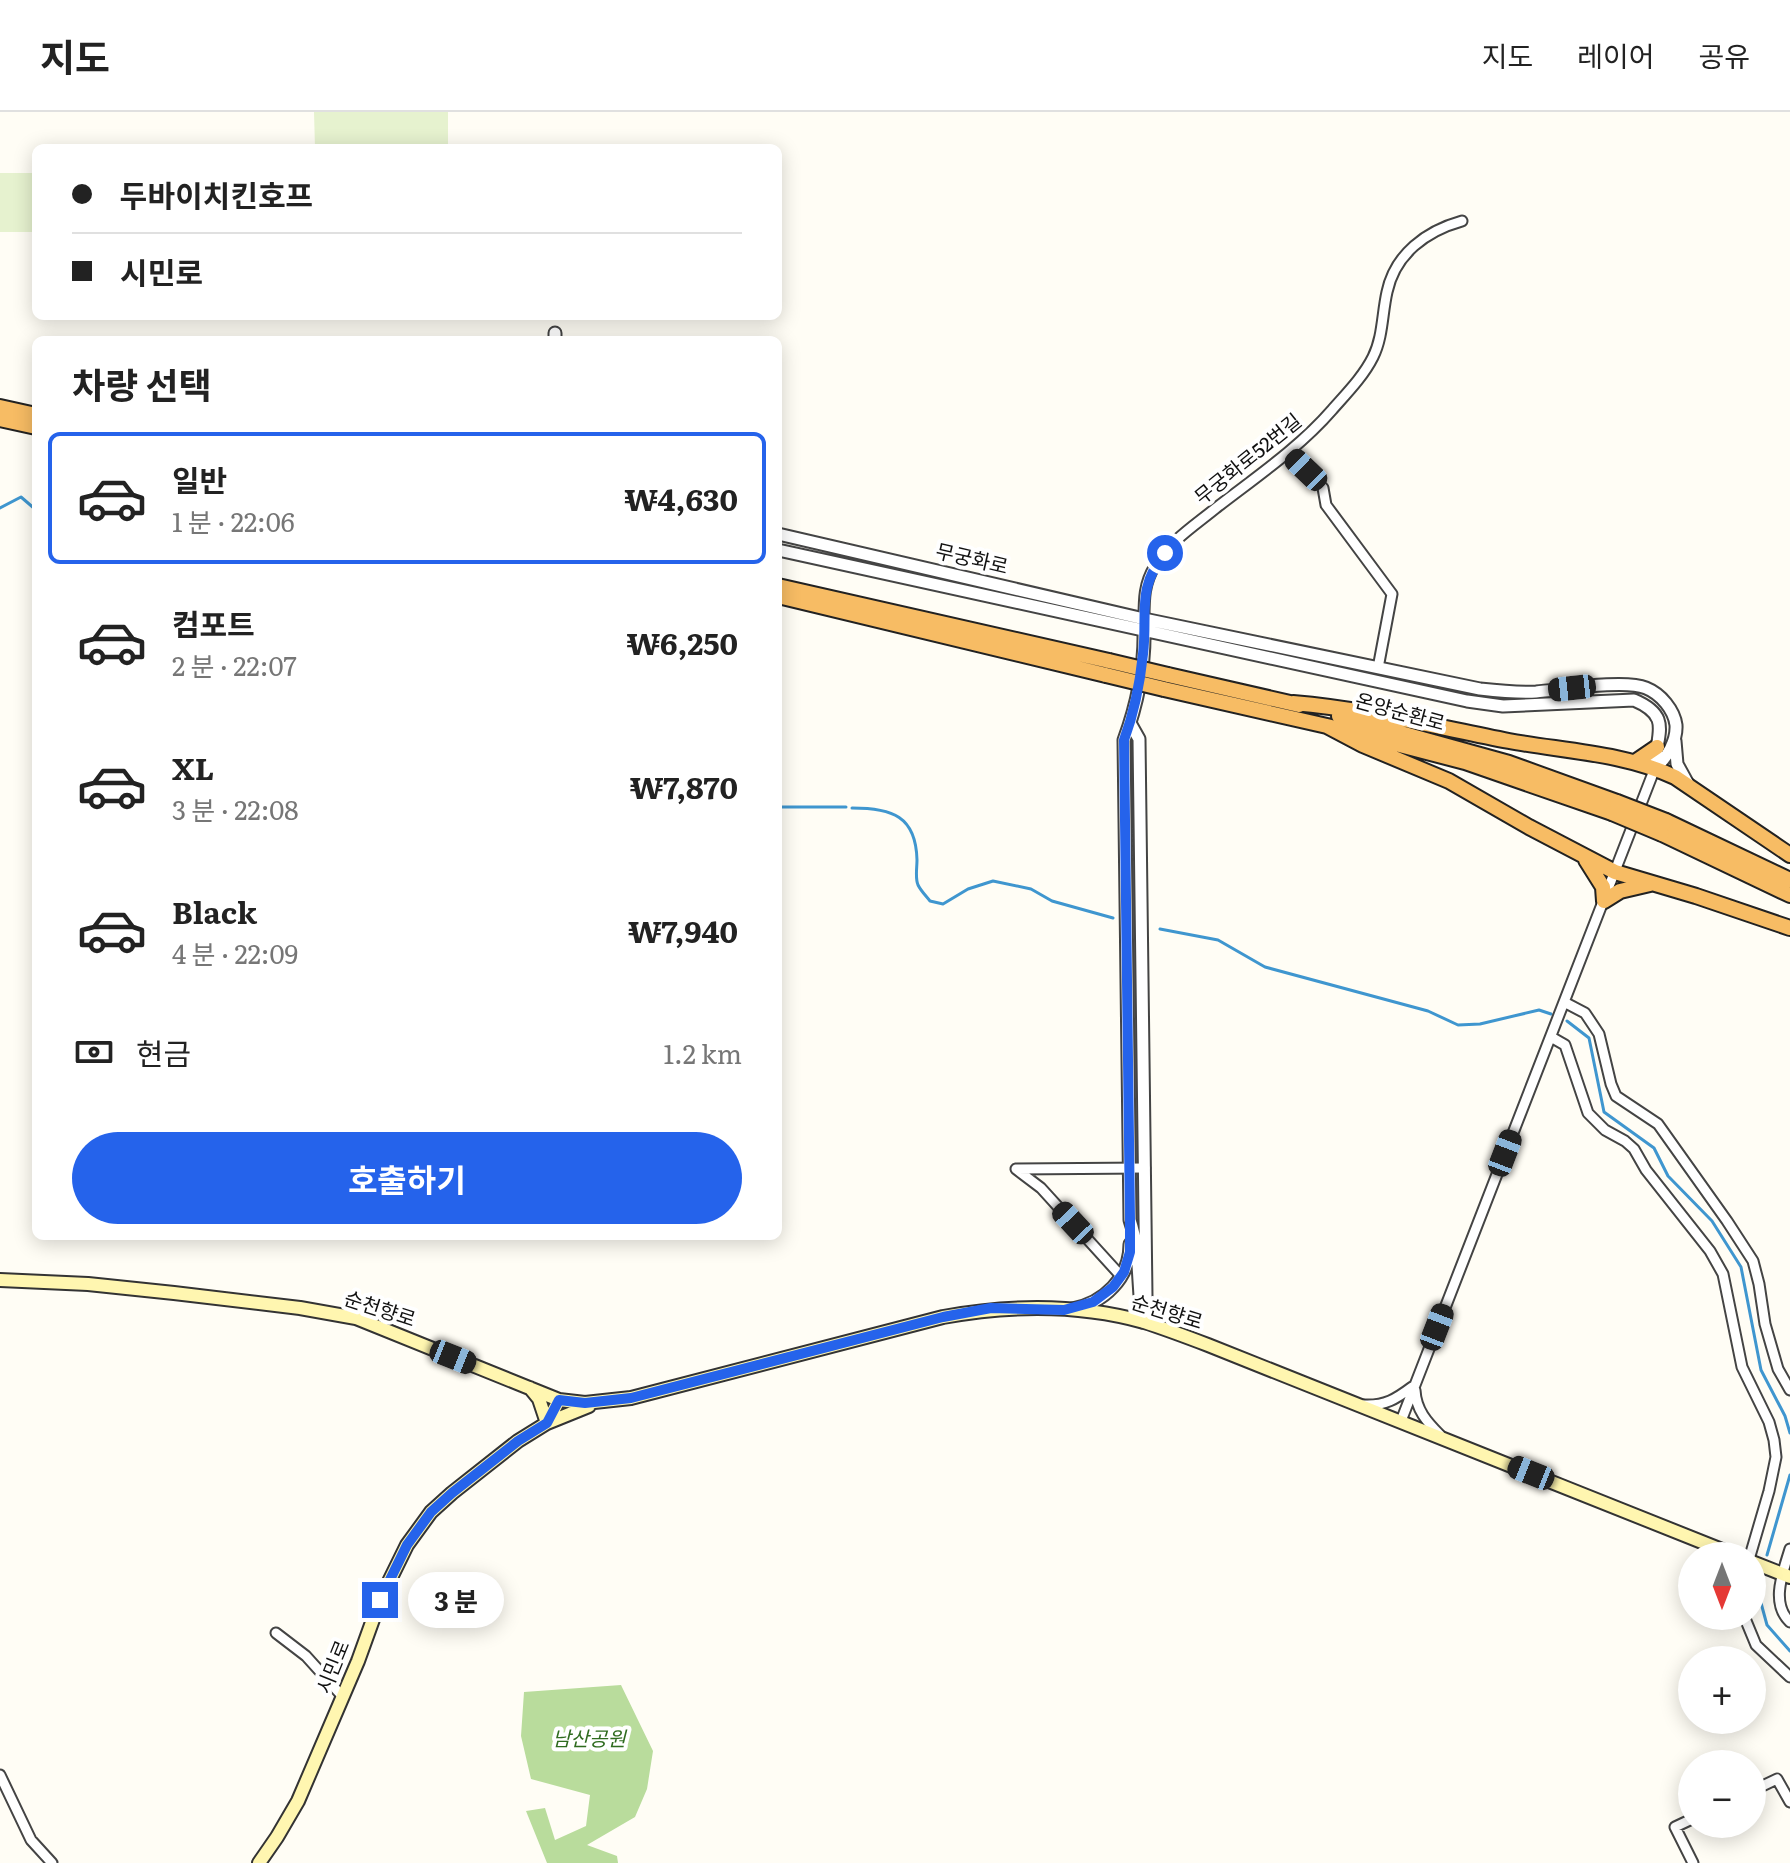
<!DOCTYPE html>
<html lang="ko">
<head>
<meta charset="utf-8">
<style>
  :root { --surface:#fff; --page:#f6f6f6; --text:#222; --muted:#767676; --line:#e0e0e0; --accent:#2563eb }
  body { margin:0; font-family:Literata,"Noto Sans KR",serif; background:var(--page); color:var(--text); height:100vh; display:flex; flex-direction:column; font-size:30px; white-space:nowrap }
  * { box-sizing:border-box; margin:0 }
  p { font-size:26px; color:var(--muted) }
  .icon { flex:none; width:44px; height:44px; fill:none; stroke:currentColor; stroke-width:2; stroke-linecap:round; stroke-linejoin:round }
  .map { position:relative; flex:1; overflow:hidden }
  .details { position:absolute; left:32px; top:224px; width:750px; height:904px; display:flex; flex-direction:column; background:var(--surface); border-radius:12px; box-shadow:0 4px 20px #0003 }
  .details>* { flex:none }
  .guide { position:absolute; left:32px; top:32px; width:750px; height:176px; border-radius:12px; box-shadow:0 4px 20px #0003; display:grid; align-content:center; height:176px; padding:0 40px; background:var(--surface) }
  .needle { width:52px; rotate:180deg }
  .fabs { position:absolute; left:1678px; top:1430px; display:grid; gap:16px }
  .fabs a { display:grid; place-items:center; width:88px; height:88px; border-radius:50%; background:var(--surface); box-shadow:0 4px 20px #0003; font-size:40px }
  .end { position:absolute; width:36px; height:36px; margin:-18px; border:10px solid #2563eb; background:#fff; box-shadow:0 0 0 4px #fff }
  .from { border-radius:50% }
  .bubble { position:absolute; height:56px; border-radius:28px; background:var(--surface); box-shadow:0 4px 20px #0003; font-size:26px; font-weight:700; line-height:56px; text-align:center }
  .car { position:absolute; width:24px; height:48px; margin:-24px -12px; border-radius:10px; box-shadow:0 0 6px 2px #0007; background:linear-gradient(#222 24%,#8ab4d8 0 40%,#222 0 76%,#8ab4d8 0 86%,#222 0) }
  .guide b { display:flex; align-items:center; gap:28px; height:76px; font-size:30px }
  .guide b+b { border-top:2px solid var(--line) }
  .guide i { width:20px; height:20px; background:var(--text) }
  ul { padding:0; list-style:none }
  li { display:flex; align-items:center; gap:24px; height:132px; margin:0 16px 12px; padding:0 24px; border:4px solid transparent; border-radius:12px }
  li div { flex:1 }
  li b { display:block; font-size:30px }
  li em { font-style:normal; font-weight:700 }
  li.selected { border-color:var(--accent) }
  li>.icon { width:72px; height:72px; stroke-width:1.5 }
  h2 { padding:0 40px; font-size:36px; line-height:96px }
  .pay { display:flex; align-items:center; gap:20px; height:88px; padding:0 40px; font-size:30px }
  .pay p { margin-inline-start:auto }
  .cta { display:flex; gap:16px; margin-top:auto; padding:16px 40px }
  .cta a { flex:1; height:92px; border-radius:48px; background:var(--accent); color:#fff; font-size:32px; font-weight:700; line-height:92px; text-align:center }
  header { display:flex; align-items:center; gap:48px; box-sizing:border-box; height:112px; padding:0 40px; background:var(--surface); border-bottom:2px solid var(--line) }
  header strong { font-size:38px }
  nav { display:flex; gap:44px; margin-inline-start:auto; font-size:28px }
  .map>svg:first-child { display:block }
  .forest { fill:#b9dc9c }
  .pitch { fill:#e6f2cf }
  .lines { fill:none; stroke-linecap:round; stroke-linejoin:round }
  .stream { stroke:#3f96cf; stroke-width:3 }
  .minor-casing { stroke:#444; stroke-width:13 }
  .tertiary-casing { stroke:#444; stroke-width:15 }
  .secondary-casing { stroke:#333; stroke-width:16 }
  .trunk-casing { stroke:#222; stroke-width:18 }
  .minor { stroke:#fff; stroke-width:9 }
  .tertiary { stroke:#fff; stroke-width:11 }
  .secondary { stroke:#fff6b0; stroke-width:12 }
  .trunk { stroke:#f7bc64; stroke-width:14 }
  .trunk-bridge-casing { stroke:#222; stroke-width:18; stroke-linecap:butt }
  .trunk-bridge { stroke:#f7bc64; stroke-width:14 }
  .route { stroke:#2563eb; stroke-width:10 }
  .labels { text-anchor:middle; stroke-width:8; stroke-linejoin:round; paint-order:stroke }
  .street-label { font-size:20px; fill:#111; stroke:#fff }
  .park-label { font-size:20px; font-style:italic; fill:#2f6b1f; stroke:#fff }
</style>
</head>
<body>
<header>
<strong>지도</strong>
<nav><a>지도</a><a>레이어</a><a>공유</a></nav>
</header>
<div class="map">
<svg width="1790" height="1751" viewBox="0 0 1790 1751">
  <rect width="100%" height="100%" fill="#fffdf5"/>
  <path class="forest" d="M 621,1573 L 653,1639 L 647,1677 L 635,1705 L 587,1733 L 617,1744 L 618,1751 L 547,1751 L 526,1699 L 545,1696 L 555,1728 L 586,1714 L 590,1683 L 531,1667 L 521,1624 L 524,1580 Z"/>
  <path class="pitch" d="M 314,0 L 448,0 L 448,36 L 315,36 Z
    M 0,61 L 36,61 L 36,120 L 0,120 Z"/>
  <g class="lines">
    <path class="stream" d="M 0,396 L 21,385 L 36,398
      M 778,695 L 846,695
      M 852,696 C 892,696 916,704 917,748 C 917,756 915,766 918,773 C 921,779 926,784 930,789 L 943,792 L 968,777 L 993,769 L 1031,777 L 1052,789 L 1113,806
      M 1160,817 L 1218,828 L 1265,855 L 1428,899 L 1458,913 L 1480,912 L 1539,898 L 1551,902
      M 1567,909 L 1589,926 L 1604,1000 L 1654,1036 L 1668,1064 L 1712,1109 L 1741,1155 L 1761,1258 L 1785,1304 L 1790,1321
      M 1767,1443 L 1790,1363
      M 1758,1480 L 1767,1513 L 1790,1539"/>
    <defs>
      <path id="minor" d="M 1288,341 L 1323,376 L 1326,393 L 1392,482 L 1378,556
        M 1144,507 C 1144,488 1144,471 1155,454 C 1170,429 1194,414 1216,396 C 1256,365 1299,336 1332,298 C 1346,282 1363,265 1373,245 C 1383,225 1382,202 1387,180 C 1395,142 1426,119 1462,109
        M 1564,890 L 1585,901 L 1599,922 L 1611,972 L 1616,984 L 1658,1012 L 1727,1109 L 1753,1149 L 1759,1172 L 1765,1212 L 1778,1257 L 1790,1278
        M 1551,925 L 1565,933 L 1588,1001 L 1605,1018 L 1625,1029 L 1634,1037 L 1646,1058 L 1710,1139 L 1723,1162 L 1742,1255 L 1769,1310 L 1774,1328 L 1776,1345 L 1769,1379 L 1750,1444
        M 1016,1057 L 1041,1076 L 1121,1164
        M 1016,1057 L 1145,1056
        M 1415,1278 C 1416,1298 1427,1310 1440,1323
        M 1364,1293 C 1385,1294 1396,1287 1412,1275
        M 1401,1309 L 1655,656
        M 1790,1437 C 1783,1460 1770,1491 1790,1510
        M 1744,1504 L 1756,1533 L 1790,1565
        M 276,1521 L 306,1544 L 343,1585
        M 0,1663 L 31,1728 L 52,1751
        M 1752,1679 L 1777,1667 L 1790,1690
        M 1692,1707 L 1675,1715 L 1693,1751"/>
      <path id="tertiary" d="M 555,221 L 555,228
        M 778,422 L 1144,507 L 1480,577 C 1498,579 1517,581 1536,580 C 1561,578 1624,567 1646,576 C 1661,582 1674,598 1676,613 C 1677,629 1667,646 1655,656
        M 778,438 L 1467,589 L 1503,594 L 1634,588 C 1674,605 1655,623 1655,656
        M 1130,611 L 1139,627 L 1146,1184 L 1144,1200
        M 1675,629 L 1677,652 L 1688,672
        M 1072,1197 C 1104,1191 1130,1166 1130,1132
        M 1143,1210 C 1137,1176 1141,1140 1130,1108 L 1124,628 C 1137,593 1145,552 1144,515"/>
      <path id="secondary" d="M 0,1168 L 88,1172 L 174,1181 L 300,1196 L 356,1206 L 559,1288 L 585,1291 L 631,1286 L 943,1205 C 1009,1193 1079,1192 1144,1210 C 1166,1217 1187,1225 1208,1233 L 1737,1444
        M 530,1276 L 539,1287 L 547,1311 L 589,1294
        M 1752,1450 L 1790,1465
        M 259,1751 L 277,1725 L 298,1689 L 358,1549 L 380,1488 L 407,1433 L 431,1400 L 452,1381 L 518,1329 L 547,1311 L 559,1288"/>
      <path id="trunk" d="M 0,295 L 36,303
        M 0,307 L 36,315
        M 778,474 L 1109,549
        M 778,484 L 1106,563
        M 1168,563 L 1299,593
        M 1164,577 L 1327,614 L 1465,650 L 1612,701
        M 1293,591 C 1366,597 1437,615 1509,629 C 1564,639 1624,641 1675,665 L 1790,743
        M 1339,604 L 1509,651 L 1617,690
        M 1327,614 L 1363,633 L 1449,669 L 1529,715 L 1615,760 L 1696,784 L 1790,816
        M 1635,650 L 1657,635
        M 1666,709 L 1790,768
        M 1662,722 L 1790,783
        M 1586,748 L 1603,775 L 1604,789 L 1620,779 L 1650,772"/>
    </defs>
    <use href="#minor" class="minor-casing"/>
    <use href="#tertiary" class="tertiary-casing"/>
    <use href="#secondary" class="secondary-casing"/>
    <use href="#trunk" class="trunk-casing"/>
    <use href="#minor" class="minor"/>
    <use href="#tertiary" class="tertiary"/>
    <use href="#secondary" class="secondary"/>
    <use href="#trunk" class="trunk"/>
    <defs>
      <path id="trunk-bridge" d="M 1109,549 L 1168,563
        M 1106,563 L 1164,577
        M 1617,690 L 1666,709
        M 1612,701 L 1662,722"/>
    </defs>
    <use href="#trunk-bridge" class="trunk-bridge-casing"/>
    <use href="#trunk-bridge" class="trunk-bridge"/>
  </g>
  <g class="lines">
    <path class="route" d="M 380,1488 L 407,1433 L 431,1400 L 452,1381 L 518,1329 L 547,1311 L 559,1288 L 585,1291 L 631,1286 L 943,1205 L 991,1196 L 1064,1198 L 1093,1190 L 1113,1175 L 1124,1160 L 1130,1140 L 1130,1108 L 1124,628 C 1134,601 1140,571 1143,542 C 1148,501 1136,477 1165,441"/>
  </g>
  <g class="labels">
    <g class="street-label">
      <text transform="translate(1248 347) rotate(-39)" y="7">무궁화로52번길</text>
      <text transform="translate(972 447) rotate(13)" y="7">무궁화로</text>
      <text transform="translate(1400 600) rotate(15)" y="7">온양순환로</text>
      <text transform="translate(380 1197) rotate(18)" y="7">순천향로</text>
      <text transform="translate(1167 1200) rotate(17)" y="7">순천향로</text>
      <text transform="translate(333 1555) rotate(-68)" y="7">시민로</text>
    </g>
    <g class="park-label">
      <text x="589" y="1634">남산공원</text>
    </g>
  </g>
</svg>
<div class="fabs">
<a><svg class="needle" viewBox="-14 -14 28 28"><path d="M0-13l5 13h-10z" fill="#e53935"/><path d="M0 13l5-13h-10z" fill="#767676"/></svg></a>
<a>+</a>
<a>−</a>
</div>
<i class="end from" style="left:1165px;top:441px"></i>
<i class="end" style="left:380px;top:1488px"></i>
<div class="bubble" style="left:408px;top:1460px;width:96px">3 분</div>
<i class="car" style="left:1306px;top:358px;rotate:314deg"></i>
<i class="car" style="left:1572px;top:576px;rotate:264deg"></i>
<i class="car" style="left:1505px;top:1041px;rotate:21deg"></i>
<i class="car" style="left:1073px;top:1111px;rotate:317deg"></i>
<i class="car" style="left:1437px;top:1215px;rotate:21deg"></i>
<i class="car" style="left:453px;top:1245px;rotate:112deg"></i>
<i class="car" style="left:1531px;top:1361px;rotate:292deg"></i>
<div class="guide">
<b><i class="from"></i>두바이치킨호프</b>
<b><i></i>시민로</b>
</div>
<section class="details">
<h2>차량 선택</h2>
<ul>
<li class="selected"><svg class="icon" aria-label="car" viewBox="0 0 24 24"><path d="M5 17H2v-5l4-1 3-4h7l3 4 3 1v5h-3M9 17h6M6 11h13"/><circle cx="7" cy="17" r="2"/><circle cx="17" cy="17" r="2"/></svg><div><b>일반</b><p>1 분 · 22:06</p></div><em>₩4,630</em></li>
<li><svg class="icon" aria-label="car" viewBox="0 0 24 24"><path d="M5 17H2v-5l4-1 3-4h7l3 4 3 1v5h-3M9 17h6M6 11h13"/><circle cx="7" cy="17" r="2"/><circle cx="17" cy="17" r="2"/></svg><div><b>컴포트</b><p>2 분 · 22:07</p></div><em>₩6,250</em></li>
<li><svg class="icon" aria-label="car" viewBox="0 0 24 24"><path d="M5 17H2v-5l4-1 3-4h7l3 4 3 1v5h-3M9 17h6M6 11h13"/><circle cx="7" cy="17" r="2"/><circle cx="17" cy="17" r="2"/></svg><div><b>XL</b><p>3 분 · 22:08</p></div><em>₩7,870</em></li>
<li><svg class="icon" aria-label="car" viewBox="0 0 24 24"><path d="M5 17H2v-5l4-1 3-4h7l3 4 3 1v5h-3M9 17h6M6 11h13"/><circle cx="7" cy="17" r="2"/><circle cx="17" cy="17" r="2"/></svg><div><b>Black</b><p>4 분 · 22:09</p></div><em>₩7,940</em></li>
</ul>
<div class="pay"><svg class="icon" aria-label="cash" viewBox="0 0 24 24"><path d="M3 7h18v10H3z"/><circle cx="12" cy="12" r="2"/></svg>현금<p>1.2 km</p></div>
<div class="cta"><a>호출하기</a></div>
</section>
</div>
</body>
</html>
